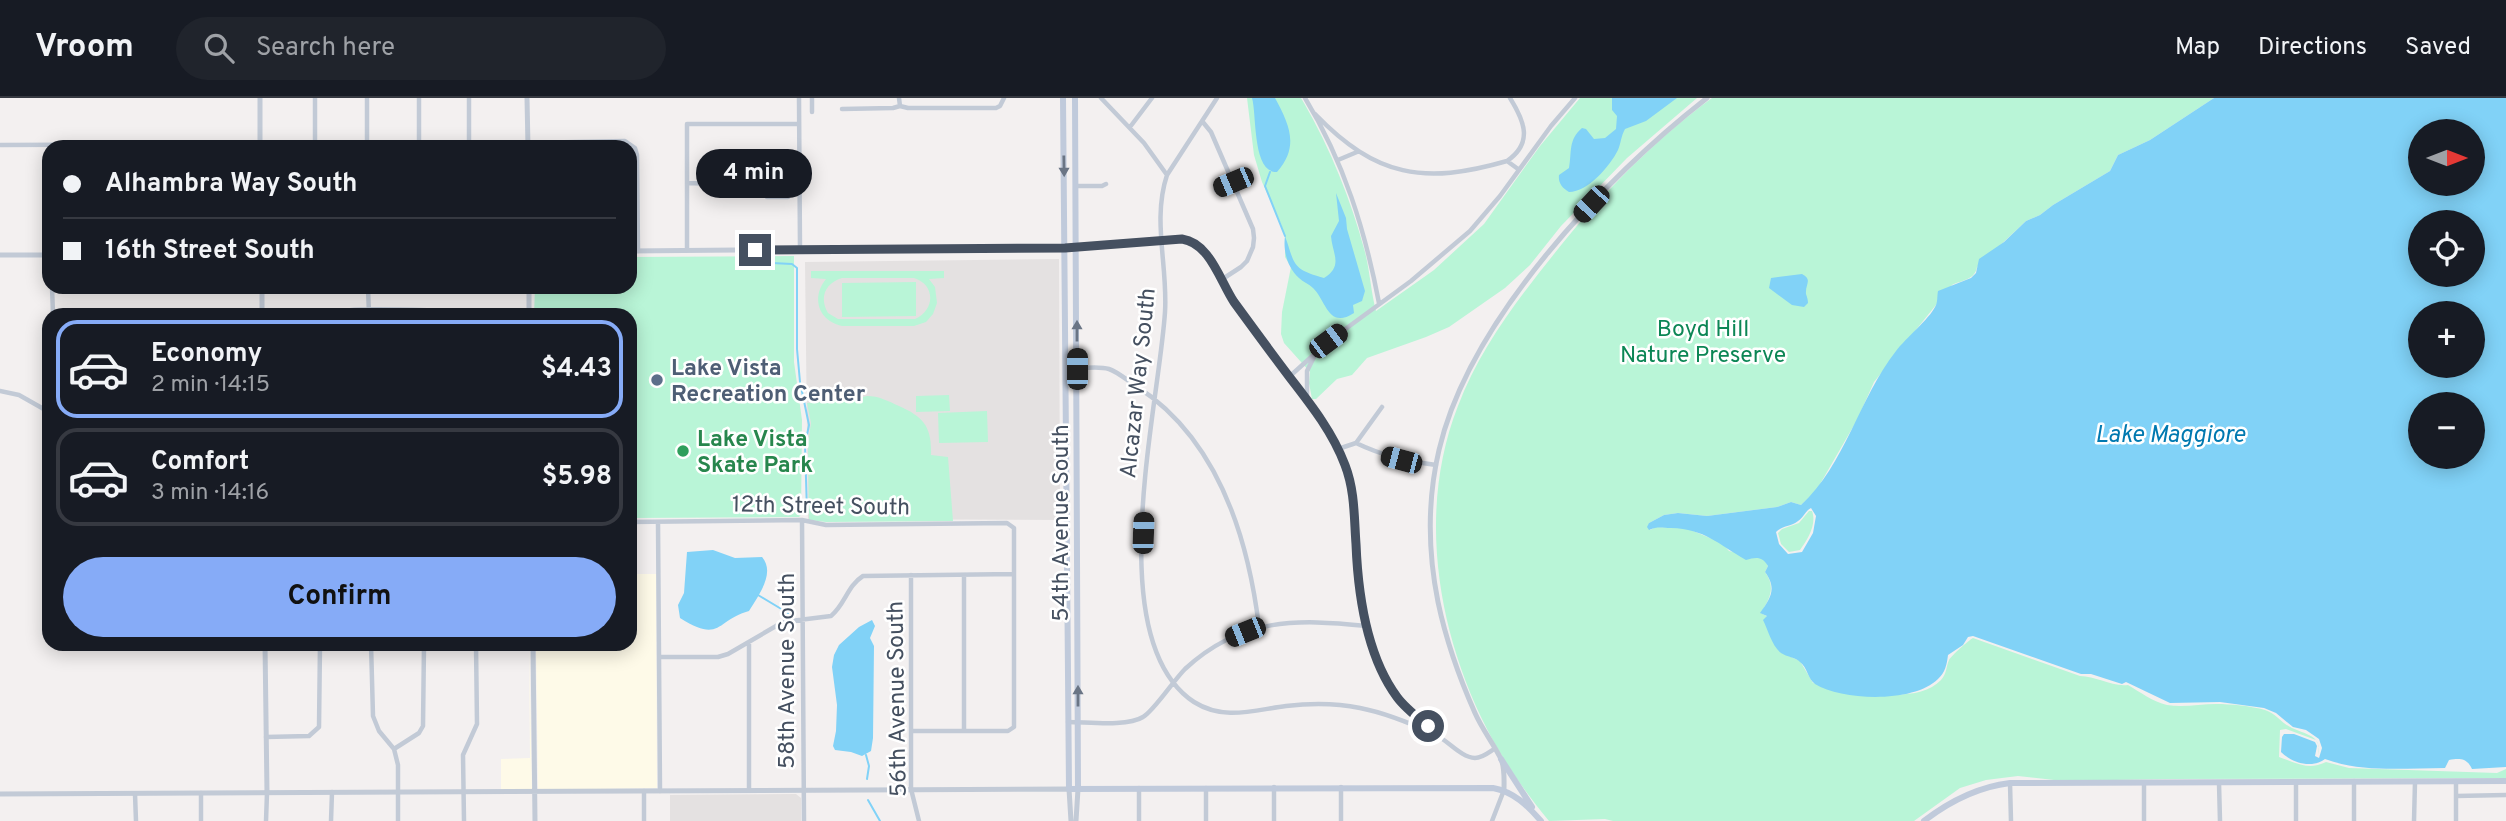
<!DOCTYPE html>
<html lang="en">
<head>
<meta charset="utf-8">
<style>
  :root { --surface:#171b24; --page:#20242c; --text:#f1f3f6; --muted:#9ea1a6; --line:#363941; --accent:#86abf7 }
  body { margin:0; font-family:Overpass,sans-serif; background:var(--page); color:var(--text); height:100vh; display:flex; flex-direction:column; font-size:26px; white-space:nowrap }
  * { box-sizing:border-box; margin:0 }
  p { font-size:23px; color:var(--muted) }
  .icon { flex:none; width:38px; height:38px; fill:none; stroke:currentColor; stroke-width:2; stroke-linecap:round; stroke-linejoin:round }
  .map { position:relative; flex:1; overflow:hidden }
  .drawer { position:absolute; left:42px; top:210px; width:595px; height:343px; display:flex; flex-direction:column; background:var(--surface); border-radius:21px; box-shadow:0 4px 18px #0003 }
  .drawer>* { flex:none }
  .hud { position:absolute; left:42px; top:42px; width:595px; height:154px; border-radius:21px; box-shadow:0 4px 18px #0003; display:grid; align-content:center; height:154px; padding:0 21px; background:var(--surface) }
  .needle { width:46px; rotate:90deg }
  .controls { position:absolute; left:2408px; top:21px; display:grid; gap:14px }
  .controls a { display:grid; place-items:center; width:77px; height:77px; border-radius:50%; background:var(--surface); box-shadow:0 4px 18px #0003; font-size:35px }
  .end { position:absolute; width:32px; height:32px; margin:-16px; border:9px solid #455060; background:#fff; box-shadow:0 0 0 4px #fff }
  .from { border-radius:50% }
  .bubble { position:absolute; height:49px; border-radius:24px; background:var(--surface); box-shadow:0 4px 18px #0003; font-size:23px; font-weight:700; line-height:49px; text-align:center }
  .car { position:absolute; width:21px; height:42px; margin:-21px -10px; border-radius:9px; box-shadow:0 0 5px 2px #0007; background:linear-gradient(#222 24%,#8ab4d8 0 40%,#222 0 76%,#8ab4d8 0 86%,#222 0) }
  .hud b { display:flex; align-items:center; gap:24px; height:66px; font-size:26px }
  .hud b+b { border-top:2px solid var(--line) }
  .hud i { width:18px; height:18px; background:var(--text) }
  ul { padding:12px 0 0; list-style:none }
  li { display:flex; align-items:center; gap:21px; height:98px; margin:0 14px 10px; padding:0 7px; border:4px solid var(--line); border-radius:21px }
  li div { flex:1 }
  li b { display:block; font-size:26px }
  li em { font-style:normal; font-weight:700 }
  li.active { border-color:var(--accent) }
  li>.icon { width:63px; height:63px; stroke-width:1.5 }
  .action { display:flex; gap:14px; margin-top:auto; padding:14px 21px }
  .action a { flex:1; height:80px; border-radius:42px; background:var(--accent); color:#111; font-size:28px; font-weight:700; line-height:80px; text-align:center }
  header { display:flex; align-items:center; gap:42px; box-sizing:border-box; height:98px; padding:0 35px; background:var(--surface); border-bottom:2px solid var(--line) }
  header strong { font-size:33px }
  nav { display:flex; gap:38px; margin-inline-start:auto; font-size:24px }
  .search { width:490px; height:63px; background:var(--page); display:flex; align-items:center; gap:18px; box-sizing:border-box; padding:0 24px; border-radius:38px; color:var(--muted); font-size:26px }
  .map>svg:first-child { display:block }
  .commercial { fill:#fefae8 }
  .education { fill:#e4e1e1 }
  .green { fill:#b9f5d7; fill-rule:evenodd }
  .water { fill:#81d2f7; fill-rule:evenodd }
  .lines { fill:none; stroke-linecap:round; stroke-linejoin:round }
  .stream { stroke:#81d2f7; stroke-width:2 }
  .minor { stroke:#c2cad6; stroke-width:4.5 }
  .tertiary { stroke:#c2cad6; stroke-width:5 }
  .secondary { stroke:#c0cadb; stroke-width:6 }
  .oneway { fill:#6a7585 }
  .route { stroke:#455060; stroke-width:9 }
  .service-dot { fill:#5c6f8a; stroke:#fff; stroke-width:2.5 }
  .leisure-dot { fill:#2e9e5b; stroke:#fff; stroke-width:2.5 }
  .labels { text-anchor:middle; stroke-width:5; stroke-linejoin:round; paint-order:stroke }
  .park-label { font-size:23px; fill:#0c8655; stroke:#fff }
  .service-label { font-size:23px; font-weight:bold; fill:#4e5e75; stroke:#fff; text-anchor:start }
  .street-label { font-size:23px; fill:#455060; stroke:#fff }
  .leisure-label { font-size:23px; font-weight:bold; fill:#27864d; stroke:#fff; text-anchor:start }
  .water-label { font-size:24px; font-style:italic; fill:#0179b0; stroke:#fff }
</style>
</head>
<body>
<header>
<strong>Vroom</strong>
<div class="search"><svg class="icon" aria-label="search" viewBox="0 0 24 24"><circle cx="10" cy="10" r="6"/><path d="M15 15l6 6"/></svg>Search here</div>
<nav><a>Map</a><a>Directions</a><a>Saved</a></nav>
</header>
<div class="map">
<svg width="2506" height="723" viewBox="0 0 2506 723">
  <rect width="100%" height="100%" fill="#f3f0f0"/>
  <path class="commercial" d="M 630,476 L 656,476 L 657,690 L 538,692 L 536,546 L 630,546 Z
    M 529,546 L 532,692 L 501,692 L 501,661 L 530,660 Z"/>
  <path class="education" d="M 1059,161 L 1060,422 L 808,421 L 805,164 Z
    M 796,696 L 801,700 L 801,723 L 670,723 L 670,697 Z"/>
  <path class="green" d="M 1247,0 L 1301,0 L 1304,5 C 1331,52 1351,102 1365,154 C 1370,174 1371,194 1376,213 L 1434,172 L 1484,126 L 1540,48 L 1580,0 L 1697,0 L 1627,60 L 1561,128 L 1530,167 L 1505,190 L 1449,229 L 1426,239 L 1367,260 L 1352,277 L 1337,281 L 1316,301 L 1312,301 L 1309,285 L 1310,274 L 1284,245 L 1281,236 L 1282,214 L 1291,169 L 1285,159 L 1285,138 L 1281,126 L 1262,84 L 1254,57 Z
    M 1712,0 L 2214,0 L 2150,42 L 2118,57 L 2110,73 L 2053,107 L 2040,117 L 2026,123 L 1977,169 C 1975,182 1962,182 1952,187 L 1874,284 L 1857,322 L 1816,393 L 1801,407 L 1791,404 L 1777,409 L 1707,418 L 1678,415 L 1664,417 L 1649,425 L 1650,432 L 1656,429 L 1686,430 L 1722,445 L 1729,453 L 1764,461 L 1768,468 L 1765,474 C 1776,489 1770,500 1761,515 L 1768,519 L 1780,554 L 1800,563 L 1813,585 C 1847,590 1914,610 1941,582 C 1947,575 1946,569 1949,562 C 1951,558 1969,542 1973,540 L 2080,578 C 2096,578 2112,589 2128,587 C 2140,594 2153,604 2167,607 C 2183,610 2200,606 2216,606 C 2231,606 2251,608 2265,612 C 2277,616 2282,626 2292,630 C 2307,637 2323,638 2318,657 L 2319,648 L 2316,642 L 2286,631 L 2280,632 L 2279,659 C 2297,665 2308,673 2326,664 L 2349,670 L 2497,675 L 2506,671 L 2506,680 L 2167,681 L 2063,683 L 2018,678 L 1986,682 L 1960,690 L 1914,723 L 1613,723 L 1605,721 L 1549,723 C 1526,695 1503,663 1487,631 C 1437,533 1417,412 1458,308 C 1479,252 1517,202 1554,156 C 1600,98 1652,44 1712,0 Z
    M 794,158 L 794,264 L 802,322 L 801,417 L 799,419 L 630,420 L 630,217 L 534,217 L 535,189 L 630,189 L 630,159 Z
    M 811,173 L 944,173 L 944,180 L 929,181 L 935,189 L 937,205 L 933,216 L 926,224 L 914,228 L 842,228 C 818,223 811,199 826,181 L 811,180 ZM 842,180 L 914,180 C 936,187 935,212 915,221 L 838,221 L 828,215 C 819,200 825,185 842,180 Z
    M 916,184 L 916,218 L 842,219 L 842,185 Z
    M 949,297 L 950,313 L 916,314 L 916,298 Z
    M 867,298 C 879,298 888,303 899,308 C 924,319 932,329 931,357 L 948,359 L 953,423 L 826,424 L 809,422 L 808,346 L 811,325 L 807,305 L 850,302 Z
    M 987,313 L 988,344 L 939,345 L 938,315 Z
    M 1809,413 L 1812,413 C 1817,426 1808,441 1800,452 L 1789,454 L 1781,446 L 1778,435 L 1782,431 L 1799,425 Z"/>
  <path class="water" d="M 1252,0 L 1275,0 C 1289,26 1300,48 1277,74 C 1252,75 1257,17 1252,0 Z
    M 1612,0 L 1677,0 L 1646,23 L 1625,31 C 1621,38 1621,45 1618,52 C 1610,68 1588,94 1569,94 C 1562,90 1558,85 1559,77 L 1569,70 C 1572,54 1568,42 1582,30 L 1586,31 L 1594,41 L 1605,40 L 1616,31 L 1617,18 L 1612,12 Z
    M 2214,0 L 2506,0 L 2506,669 L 2472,671 C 2467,660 2460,660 2449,662 L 2445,670 C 2405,670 2363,675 2325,661 C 2312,671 2292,665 2281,654 L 2282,639 L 2284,636 L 2294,636 L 2315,644 L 2317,648 L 2315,658 L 2319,660 L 2322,650 L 2319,641 L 2306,632 L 2293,629 L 2276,615 L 2264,610 L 2220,604 L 2170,605 L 2126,584 L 2122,586 L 2091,576 L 2081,576 L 1973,538 L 1968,539 L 1963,547 L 1948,557 C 1947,566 1945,575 1938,581 C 1914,605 1843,603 1815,586 C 1808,581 1807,569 1800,564 C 1795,559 1787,559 1781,555 C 1772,548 1768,532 1763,522 L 1767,518 L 1760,515 C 1771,500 1777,490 1765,474 L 1768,468 C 1762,458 1756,459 1746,462 C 1718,446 1705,431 1671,430 C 1662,430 1658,428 1649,432 L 1647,429 L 1649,425 L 1664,417 L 1678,415 L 1707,418 L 1777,409 L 1791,404 L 1801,407 C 1845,367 1859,300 1896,253 C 1906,240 1929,221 1935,209 C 1938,205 1937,197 1938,193 L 1971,180 L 1976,175 L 1979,161 L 2004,144 L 2026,123 L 2040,117 L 2053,107 L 2110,73 L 2118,57 L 2150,42 ZM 2473,33 L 2473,86 L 2420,86 L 2420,33 ZM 2473,124 L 2473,177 L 2420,177 L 2420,124 ZM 2473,215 L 2473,268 L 2420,268 L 2420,215 ZM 2473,306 L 2473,359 L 2420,359 L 2420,306 ZM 1811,410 L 1816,418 L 1813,435 L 1802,454 L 1788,456 L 1779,446 L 1776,434 C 1783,427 1791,429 1798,423 C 1804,419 1805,413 1811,410 Z
    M 1336,95 L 1346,120 L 1347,131 L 1365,193 L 1362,203 L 1353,207 L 1354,215 C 1328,232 1326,202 1313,190 C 1309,186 1303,184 1299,180 C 1287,169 1283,153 1285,138 C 1295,166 1291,171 1324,180 C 1344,168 1332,155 1331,138 L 1339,123 Z
    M 1802,176 C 1813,182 1805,186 1806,196 C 1807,199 1808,202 1808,205 L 1804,209 L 1792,207 L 1769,190 L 1771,180 Z
    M 713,452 L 735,460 L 762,459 C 776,475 758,498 749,513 C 716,522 721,546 680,520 L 678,507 L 684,495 L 687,454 Z
    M 872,522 L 875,528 L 870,540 L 874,548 L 873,640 L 871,653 L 862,658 L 851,654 L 835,652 L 833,648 L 836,633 L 837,607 L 832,569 L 834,557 L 839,547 L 859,529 Z"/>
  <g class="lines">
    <path class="stream" d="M 1270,74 L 1265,88 L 1285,138
      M 755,164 L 792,166 L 797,170 L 797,251 L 800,284 L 809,327 L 805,347 L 807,414
      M 758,497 L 788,515
      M 866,657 L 869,668 L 867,681
      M 868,702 L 880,723"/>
    <path class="minor" d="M 367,0 L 367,49
      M 419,0 L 419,49
      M 469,0 L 469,49
      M 799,0 L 800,151
      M 812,0 L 812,14
      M 899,0 L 900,8
      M 1101,0 L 1144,45 L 1167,77 C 1152,122 1168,168 1165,214 C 1159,309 1100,542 1194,604 C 1224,623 1254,612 1286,608 C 1311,605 1336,605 1360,610 C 1386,615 1410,625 1434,636 C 1448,642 1460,659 1475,660 C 1482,660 1488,655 1494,651
      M 1305,0 C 1344,64 1365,132 1379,205
      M 842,11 L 893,10 L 900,8 L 908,10 L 996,10 L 1000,8 L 1004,0
      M 1315,16 C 1376,79 1424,87 1507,63 L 1518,71
      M 1202,23 L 1211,34 L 1253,131 L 1254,140 L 1253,149 L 1247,163 L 1241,169 L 1221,182
      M 1130,29 L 1152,0
      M 527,45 L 625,43 L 635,50 L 637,57 L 638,153
      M 0,47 L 260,46
      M 315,49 L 315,0
      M 1338,62 L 1357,54
      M 1507,63 C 1533,45 1525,24 1510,0
      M 1167,77 L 1217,0
      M 687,85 L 717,86
      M 767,85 L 788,85 L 788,72 L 767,72 L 767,99 L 788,99 L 788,85 L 799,85
      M 1076,88 L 1102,88 L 1106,86
      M 1216,92 L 1233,84
      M 1076,149 L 1182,141 C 1210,146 1219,183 1234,204 C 1253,230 1272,256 1291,281 C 1312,309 1336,338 1347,372 C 1355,398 1354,424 1356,451 C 1360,502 1367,566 1403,606 C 1412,617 1425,625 1435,635
      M 687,152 L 687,26 L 799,26
      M 52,189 L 53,216
      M 368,189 L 369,217
      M 53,215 L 181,213 L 197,217
      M 325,217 C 348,207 425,213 454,213 L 464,217
      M 1066,271 C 1078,271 1097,267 1109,271 C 1118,274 1128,283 1136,288 C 1217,340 1248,439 1259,529
      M 1289,279 L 1329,243 L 1411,183 L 1470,133 L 1500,98 L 1551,28 L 1575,0
      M 0,293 L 19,297 L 49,314
      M 1307,299 L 1307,273 L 1315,257
      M 1356,345 L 1382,309
      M 1338,351 L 1356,345 C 1383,358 1407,363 1436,367
      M 802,422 L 804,723
      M 630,424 L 802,422 L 826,427 L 1007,425 L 1014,430 L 1014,629 L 1008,633 L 912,633
      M 658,424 L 660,693
      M 911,477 L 911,691 L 919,723
      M 964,477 L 964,633
      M 371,546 L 373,618 L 379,633 L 394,651 L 398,667 L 398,723
      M 749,546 L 749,692
      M 659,559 L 718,559 L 728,556 L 783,524 L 831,518 C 845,507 847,488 863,478 L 1014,476
      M 1068,624 C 1088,624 1127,629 1143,619 C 1153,614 1174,582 1185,571 C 1241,519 1297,521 1367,528
      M 266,639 L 309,638 L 319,629 L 320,546
      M 394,651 L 419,635 L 423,628 L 424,546
      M 2354,683 L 2354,723
      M 2456,683 L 2456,723
      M 2296,684 L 2296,723
      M 2010,685 L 2011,723
      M 2219,685 L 2220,723
      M 2144,686 L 2144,723
      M 1139,690 L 1139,723
      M 1206,690 L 1206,723
      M 644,693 L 644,723
      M 201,695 L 201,723
      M 135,696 L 136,723
      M 2456,698 L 2506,697
      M 266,723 L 267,695
      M 331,723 L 332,694
      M 464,723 L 463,657 L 477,626 L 476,546
      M 1274,723 L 1274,689
      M 1341,723 L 1341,689
      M 1492,723 L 1504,692
      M 2414,723 L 2415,684"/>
    <path class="tertiary" d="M 260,0 L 260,49
      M 527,0 L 528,49
      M 630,153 L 1076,149
      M 0,157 L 49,157
      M 262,189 L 262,217
      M 529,189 L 529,217
      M 265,546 L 267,695
      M 533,546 L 535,723
      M 1504,692 C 1504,682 1505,670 1501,661 C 1493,645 1482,631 1475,615 C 1459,579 1446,542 1438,504 C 1428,454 1427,403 1439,352 C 1469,223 1604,80 1707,0
      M 0,696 L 1069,691 L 1071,723
      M 1076,723 L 1078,691"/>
    <path class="secondary" d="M 1063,0 L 1069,691 L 1493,690 C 1514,694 1527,707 1541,723
      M 1075,0 L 1078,691
      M 1501,661 L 1532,709
      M 1924,723 C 1950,703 1977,689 2010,685 L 2506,683"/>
  </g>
  <defs><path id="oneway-solid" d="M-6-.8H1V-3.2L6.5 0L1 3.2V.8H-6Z" transform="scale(1.75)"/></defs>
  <g class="oneway">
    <use href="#oneway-solid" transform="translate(1064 68) rotate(89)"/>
    <use href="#oneway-solid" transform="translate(1077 233) rotate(-90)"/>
    <use href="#oneway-solid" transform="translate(1078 598) rotate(-90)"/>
  </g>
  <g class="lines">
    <path class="route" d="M 755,152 L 1065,150 L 1182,141 C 1210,145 1220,183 1234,204 C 1253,230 1272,256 1291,281 C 1312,308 1333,335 1345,367 C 1355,393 1354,419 1356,446 C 1358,496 1366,557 1397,599 C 1405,610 1417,619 1428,628"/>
  </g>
  <circle class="service-dot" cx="657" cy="282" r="7"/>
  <circle class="leisure-dot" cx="683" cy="353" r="7"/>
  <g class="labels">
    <g class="park-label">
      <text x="1703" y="238">Boyd Hill<tspan x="1703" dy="26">Nature Preserve</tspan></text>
    </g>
    <g class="service-label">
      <text x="671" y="277">Lake Vista<tspan x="671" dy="26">Recreation Center</tspan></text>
    </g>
    <g class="street-label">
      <text transform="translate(1137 285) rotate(-84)" y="8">Alcazar Way South</text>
      <text transform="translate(821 407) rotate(1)" y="8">12th Street South</text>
      <text transform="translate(1060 425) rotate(-90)" y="8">54th Avenue South</text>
      <text transform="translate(786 573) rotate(-90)" y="8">58th Avenue South</text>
      <text transform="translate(896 601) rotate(-91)" y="8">56th Avenue South</text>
    </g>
    <g class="leisure-label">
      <text x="697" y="348">Lake Vista<tspan x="697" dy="26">Skate Park</tspan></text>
    </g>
    <g class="water-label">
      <text x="2170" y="344">Lake Maggiore</text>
    </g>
  </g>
</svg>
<div class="controls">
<a><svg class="needle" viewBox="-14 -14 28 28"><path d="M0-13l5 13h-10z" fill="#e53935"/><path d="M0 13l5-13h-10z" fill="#9ea1a6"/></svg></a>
<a><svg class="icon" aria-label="locate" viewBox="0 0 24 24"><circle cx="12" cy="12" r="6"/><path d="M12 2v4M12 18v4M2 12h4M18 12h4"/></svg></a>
<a>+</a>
<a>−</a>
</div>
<i class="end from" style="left:1428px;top:628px"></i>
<i class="end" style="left:755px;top:152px"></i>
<div class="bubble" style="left:696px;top:51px;width:116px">4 min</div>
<i class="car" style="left:1233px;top:84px;rotate:247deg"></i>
<i class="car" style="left:1591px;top:106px;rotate:223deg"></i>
<i class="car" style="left:1328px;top:243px;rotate:53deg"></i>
<i class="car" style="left:1077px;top:271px;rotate:0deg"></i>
<i class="car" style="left:1401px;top:362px;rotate:285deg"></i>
<i class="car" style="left:1143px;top:435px;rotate:2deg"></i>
<i class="car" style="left:1245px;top:534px;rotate:248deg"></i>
<div class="hud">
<b><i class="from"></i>Alhambra Way South</b>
<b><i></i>16th Street South</b>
</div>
<section class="drawer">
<ul>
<li class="active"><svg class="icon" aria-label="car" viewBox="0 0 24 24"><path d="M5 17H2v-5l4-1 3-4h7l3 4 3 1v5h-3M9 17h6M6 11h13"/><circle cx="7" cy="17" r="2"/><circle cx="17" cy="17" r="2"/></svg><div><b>Economy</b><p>2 min · 14:15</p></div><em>$4.43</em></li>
<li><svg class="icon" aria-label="car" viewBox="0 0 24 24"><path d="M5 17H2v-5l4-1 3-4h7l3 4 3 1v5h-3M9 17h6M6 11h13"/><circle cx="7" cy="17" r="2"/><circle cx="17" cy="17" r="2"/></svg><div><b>Comfort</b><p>3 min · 14:16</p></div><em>$5.98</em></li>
</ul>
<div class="action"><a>Confirm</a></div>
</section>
</div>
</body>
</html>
